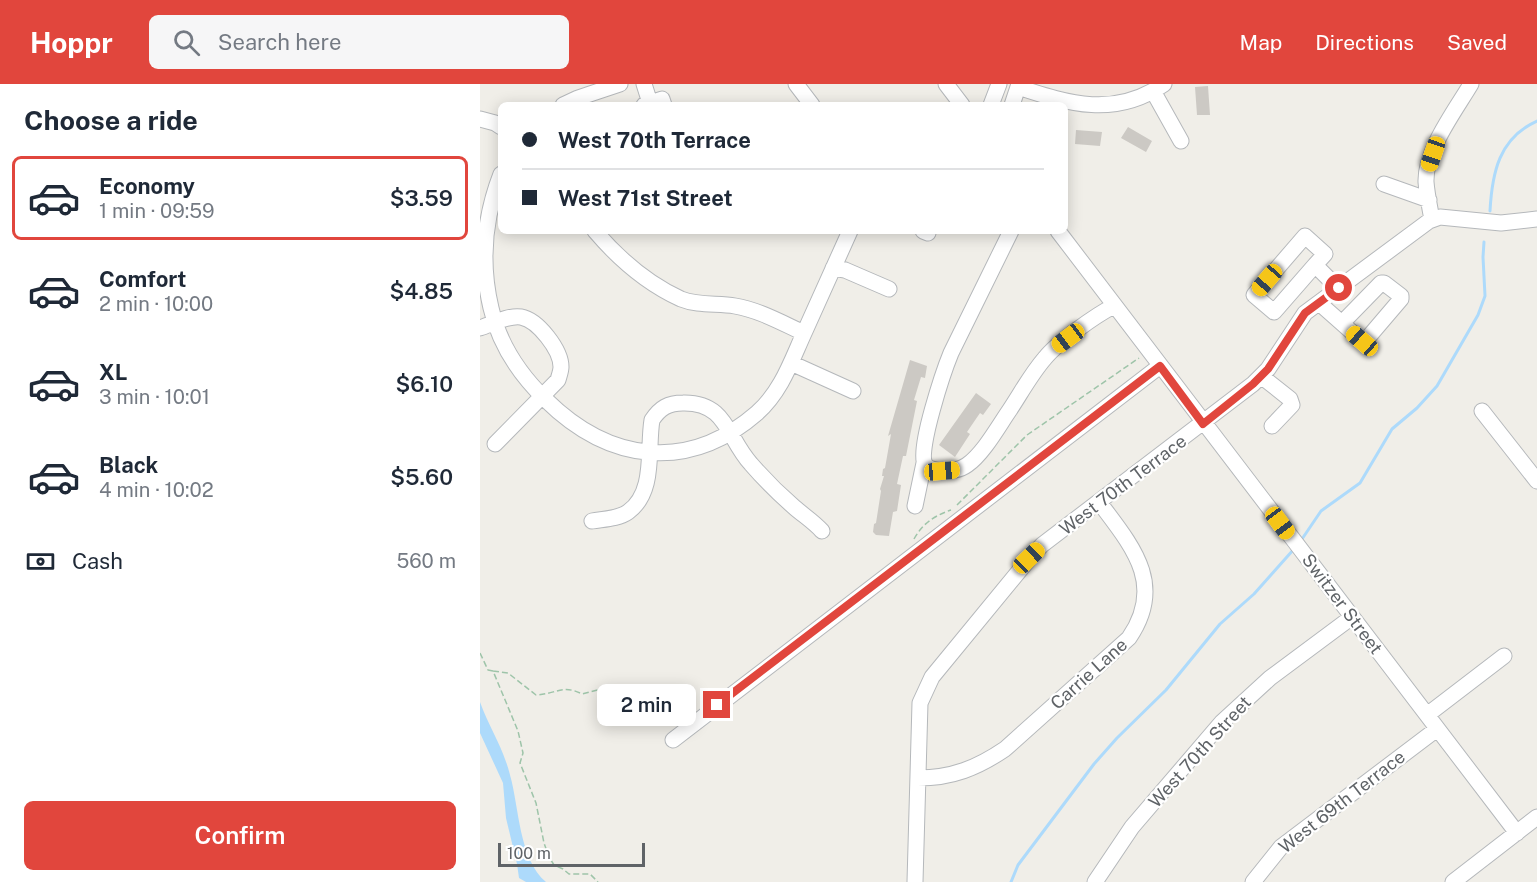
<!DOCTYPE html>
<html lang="en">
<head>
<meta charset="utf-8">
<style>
  :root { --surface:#fff; --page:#f6f6f7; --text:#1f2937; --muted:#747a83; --line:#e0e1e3; --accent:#e1463d }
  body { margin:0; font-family:"Public Sans",sans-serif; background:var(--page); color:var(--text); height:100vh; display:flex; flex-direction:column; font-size:22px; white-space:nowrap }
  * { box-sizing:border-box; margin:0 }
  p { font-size:20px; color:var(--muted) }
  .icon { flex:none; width:33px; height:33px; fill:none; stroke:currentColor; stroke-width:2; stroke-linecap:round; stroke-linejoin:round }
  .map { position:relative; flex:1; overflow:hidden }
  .side { display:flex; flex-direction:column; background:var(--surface); width:480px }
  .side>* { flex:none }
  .hud { position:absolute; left:18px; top:18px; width:570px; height:132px; border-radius:9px; box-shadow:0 3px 15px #0003; display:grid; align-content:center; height:132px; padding:0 24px; background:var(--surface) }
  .scale { position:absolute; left:18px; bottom:15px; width:147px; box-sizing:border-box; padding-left:6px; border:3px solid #5f6367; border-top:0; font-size:16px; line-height:21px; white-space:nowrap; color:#5f6367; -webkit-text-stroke:4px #fff; paint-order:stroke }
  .end { position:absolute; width:27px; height:27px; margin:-14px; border:8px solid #e1463d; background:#fff; box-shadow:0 0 0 3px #fff }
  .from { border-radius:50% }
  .bubble { position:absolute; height:42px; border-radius:9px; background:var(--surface); box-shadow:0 3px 15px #0003; font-size:20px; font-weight:600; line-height:42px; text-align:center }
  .car { position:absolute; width:18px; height:36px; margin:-18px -9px; border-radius:8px; box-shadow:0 0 4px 2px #0007; background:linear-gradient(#f5c518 24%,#345 0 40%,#f5c518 0 76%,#345 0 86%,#f5c518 0) }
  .hud b { display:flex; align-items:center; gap:21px; height:57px; font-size:22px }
  .hud b+b { border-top:2px solid var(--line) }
  .hud i { width:15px; height:15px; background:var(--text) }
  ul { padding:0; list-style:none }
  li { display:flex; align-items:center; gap:18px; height:84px; margin:0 12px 9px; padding:0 12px; border:3px solid transparent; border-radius:9px }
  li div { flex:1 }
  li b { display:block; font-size:22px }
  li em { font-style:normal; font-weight:600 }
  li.on { border-color:var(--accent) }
  li>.icon { width:54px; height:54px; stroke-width:1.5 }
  h2 { padding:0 24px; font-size:27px; line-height:72px }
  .pay { display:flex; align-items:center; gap:15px; height:66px; padding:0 24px; font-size:22px }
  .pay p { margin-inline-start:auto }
  .cta { display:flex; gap:12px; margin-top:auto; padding:12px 24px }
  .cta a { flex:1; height:69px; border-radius:9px; background:var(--accent); color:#fff; font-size:24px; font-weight:600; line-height:69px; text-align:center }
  header { display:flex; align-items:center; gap:36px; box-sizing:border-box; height:84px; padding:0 30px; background:var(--accent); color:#fff }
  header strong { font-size:28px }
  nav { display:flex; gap:33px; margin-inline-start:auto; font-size:21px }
  .search { width:420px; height:54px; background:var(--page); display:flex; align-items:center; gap:15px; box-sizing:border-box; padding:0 21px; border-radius:9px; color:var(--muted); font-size:22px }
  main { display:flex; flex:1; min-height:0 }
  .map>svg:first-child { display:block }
  .water { fill:#addafb }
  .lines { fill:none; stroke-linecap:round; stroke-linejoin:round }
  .stream { stroke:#addafb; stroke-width:3 }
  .building { fill:#ccc9c4 }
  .minor-casing { stroke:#b5b8bb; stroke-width:17 }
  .path { stroke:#9ec4a9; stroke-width:1.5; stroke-dasharray:6 3; stroke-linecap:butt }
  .minor { stroke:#fff; stroke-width:15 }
  .route { stroke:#e1463d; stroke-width:8 }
  .labels { text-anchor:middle; stroke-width:4.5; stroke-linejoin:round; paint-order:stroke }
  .street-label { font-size:18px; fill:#5f6367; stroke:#fff }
</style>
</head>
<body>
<header>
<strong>Hoppr</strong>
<div class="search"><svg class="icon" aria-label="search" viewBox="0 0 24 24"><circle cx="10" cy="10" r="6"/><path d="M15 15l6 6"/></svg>Search here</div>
<nav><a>Map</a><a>Directions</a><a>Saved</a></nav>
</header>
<main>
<section class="side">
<h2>Choose a ride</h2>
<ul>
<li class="on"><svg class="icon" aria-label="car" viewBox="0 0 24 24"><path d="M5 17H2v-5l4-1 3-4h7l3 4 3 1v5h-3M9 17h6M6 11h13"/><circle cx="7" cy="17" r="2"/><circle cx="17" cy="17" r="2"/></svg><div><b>Economy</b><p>1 min · 09:59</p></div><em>$3.59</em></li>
<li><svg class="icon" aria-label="car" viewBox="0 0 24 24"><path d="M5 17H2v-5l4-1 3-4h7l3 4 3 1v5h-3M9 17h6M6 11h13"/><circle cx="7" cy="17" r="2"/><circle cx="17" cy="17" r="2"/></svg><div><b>Comfort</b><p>2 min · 10:00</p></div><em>$4.85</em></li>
<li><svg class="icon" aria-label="car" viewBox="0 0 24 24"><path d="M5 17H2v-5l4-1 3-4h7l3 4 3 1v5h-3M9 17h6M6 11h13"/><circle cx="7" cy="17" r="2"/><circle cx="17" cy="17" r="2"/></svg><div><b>XL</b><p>3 min · 10:01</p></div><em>$6.10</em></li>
<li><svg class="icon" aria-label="car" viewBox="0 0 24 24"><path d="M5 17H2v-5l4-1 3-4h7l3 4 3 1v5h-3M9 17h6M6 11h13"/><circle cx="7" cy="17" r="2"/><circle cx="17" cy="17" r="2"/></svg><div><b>Black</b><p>4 min · 10:02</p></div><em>$5.60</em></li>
</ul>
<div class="pay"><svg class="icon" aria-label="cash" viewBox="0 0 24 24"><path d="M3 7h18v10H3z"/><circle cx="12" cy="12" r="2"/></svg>Cash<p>560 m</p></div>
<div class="cta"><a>Confirm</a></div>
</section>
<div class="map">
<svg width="1057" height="798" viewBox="0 0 1057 798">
  <rect width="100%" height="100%" fill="#f0eee8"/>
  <path class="water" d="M 0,618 C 9,643 23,663 30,691 C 39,722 39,776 66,798 L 46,798 L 39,794 L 37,780 L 26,734 L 23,699 L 0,649 Z"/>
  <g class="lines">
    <path class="stream" d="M 1010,127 C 1012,89 1019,54 1057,37
      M 820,458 L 841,427 L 880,399 L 912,345 L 937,324 L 957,302 L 998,231 L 1005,212 L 1003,173 L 1004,158
      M 531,798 L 538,781 L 614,680 L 637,654 L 686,606 L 740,540 L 774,510 L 814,465"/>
  </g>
  <path class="building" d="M 728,2 L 730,31 L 717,31 L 715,3 Z
    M 648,43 L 672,57 L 666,68 L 641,54 Z
    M 596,46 L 622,48 L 620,62 L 595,60 Z
    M 430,276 L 447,282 L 445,294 L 441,293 L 434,316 L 437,317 L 426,372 L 423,372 L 417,400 L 421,401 L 417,427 L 413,428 L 409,452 L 396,451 L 393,448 L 394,440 L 396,439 L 401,407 L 400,405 L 404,392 L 402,392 L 403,385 L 405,384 L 411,350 L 408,352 Z
    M 496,309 L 511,320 L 503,331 L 500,329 L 487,348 L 490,350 L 475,373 L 459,361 Z"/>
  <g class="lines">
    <defs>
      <path id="minor" d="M 164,0 L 170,19
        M 316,0 L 332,21
        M 466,0 L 482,21
        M 538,3 C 589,20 635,34 684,0
        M 673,7 L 701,57
        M 83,21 L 98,14 L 140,0
        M 164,21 L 182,15 L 184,21
        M 511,21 L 519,0
        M 532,21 L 539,0
        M 0,35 L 15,39 L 21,43
        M 21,90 C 4,134 0,178 11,224 C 19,259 40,291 66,316 C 129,378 208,389 277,329 C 302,307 312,275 325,247 C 340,213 355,180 370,147
        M 904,100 L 949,116
        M 952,136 C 950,124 947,111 946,98 C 945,66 975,27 991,0
        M 115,147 C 138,174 168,200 201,215 C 218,222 238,219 255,222 C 279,226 302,239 324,249
        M 443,147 L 448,149
        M 531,147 L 471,269 C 464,286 437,366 445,380 C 448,385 455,386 461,387 C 469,388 480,386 487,381 C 503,370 518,343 529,327 C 541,309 551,290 565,274 C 578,258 616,231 634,222
        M 578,147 L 1037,749
        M 835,181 L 794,228 L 774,211 L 825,152 L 845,170 L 835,181 L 859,205
        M 353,184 L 365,186 L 409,205
        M 839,219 L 882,257 L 886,256 L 921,215 L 921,212 L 904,199 L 901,199 L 862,239
        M 0,244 C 12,240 28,231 41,233 C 58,236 81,266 81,283 C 81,287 79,292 78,296 L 15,360
        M 311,279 L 373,307
        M 781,292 L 810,315 L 812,321 L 792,342
        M 1002,327 L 1057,397
        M 435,422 L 444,379
        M 112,437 C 123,435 138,435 148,428 C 176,408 167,365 172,336 C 180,324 188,319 203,319 C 247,318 247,354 271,380 C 284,395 299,410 314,423 C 323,431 334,438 342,447
        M 947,631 L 1024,572
        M 193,656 L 680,282
        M 438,694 C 472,694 497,684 525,665 L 649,554 C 686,500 652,462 619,418
        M 435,798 L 440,619 L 452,593 L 549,475 L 562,461 L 773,300 L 788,285 L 825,229 L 949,137 L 960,133 L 1021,139 L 1057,135
        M 615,798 L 652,743 L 742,638 L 790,594 L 872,533
        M 773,798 L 801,763 L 957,645
        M 973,798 L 1057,733"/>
    </defs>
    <use href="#minor" class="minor-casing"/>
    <path class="path" d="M 477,421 L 547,351 L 659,274
      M 434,455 C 443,439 454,432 471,426
      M 0,569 L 8,586 L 13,587 L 38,647 L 43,669 L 40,679 L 56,719 L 64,759 L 69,773 L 74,781 L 83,785 L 89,790 L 110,790 L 118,798
      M 13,587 L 28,589 L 56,611 C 76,610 83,600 102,610 L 121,605 L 149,615 L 160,612 L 170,613 L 189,630 L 208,628"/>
    <use href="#minor" class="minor"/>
  </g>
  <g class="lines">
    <path class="route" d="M 237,621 L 680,282 L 723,340 L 773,300 L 788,285 L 825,229 L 859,204"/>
  </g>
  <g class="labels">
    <g class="street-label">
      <text transform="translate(643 401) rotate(-37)" y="6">West 70th Terrace</text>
      <text transform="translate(862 520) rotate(53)" y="6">Switzer Street</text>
      <text transform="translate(609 590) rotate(-42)" y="6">Carrie Lane</text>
      <text transform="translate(720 668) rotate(-48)" y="6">West 70th Street</text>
      <text transform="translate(862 718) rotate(-38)" y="6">West 69th Terrace</text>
    </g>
  </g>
</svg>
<div class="scale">100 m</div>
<i class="end from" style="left:859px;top:204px"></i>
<i class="end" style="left:237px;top:621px"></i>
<div class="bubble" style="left:117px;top:600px;width:99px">2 min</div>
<i class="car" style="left:953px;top:70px;rotate:199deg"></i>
<i class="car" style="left:787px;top:196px;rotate:221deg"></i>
<i class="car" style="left:588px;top:254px;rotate:233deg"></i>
<i class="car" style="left:882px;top:257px;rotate:311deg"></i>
<i class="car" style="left:462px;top:387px;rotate:85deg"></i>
<i class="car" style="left:800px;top:439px;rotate:143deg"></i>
<i class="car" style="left:549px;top:474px;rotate:46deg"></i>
<div class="hud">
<b><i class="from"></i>West 70th Terrace</b>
<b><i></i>West 71st Street</b>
</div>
</div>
</main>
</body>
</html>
